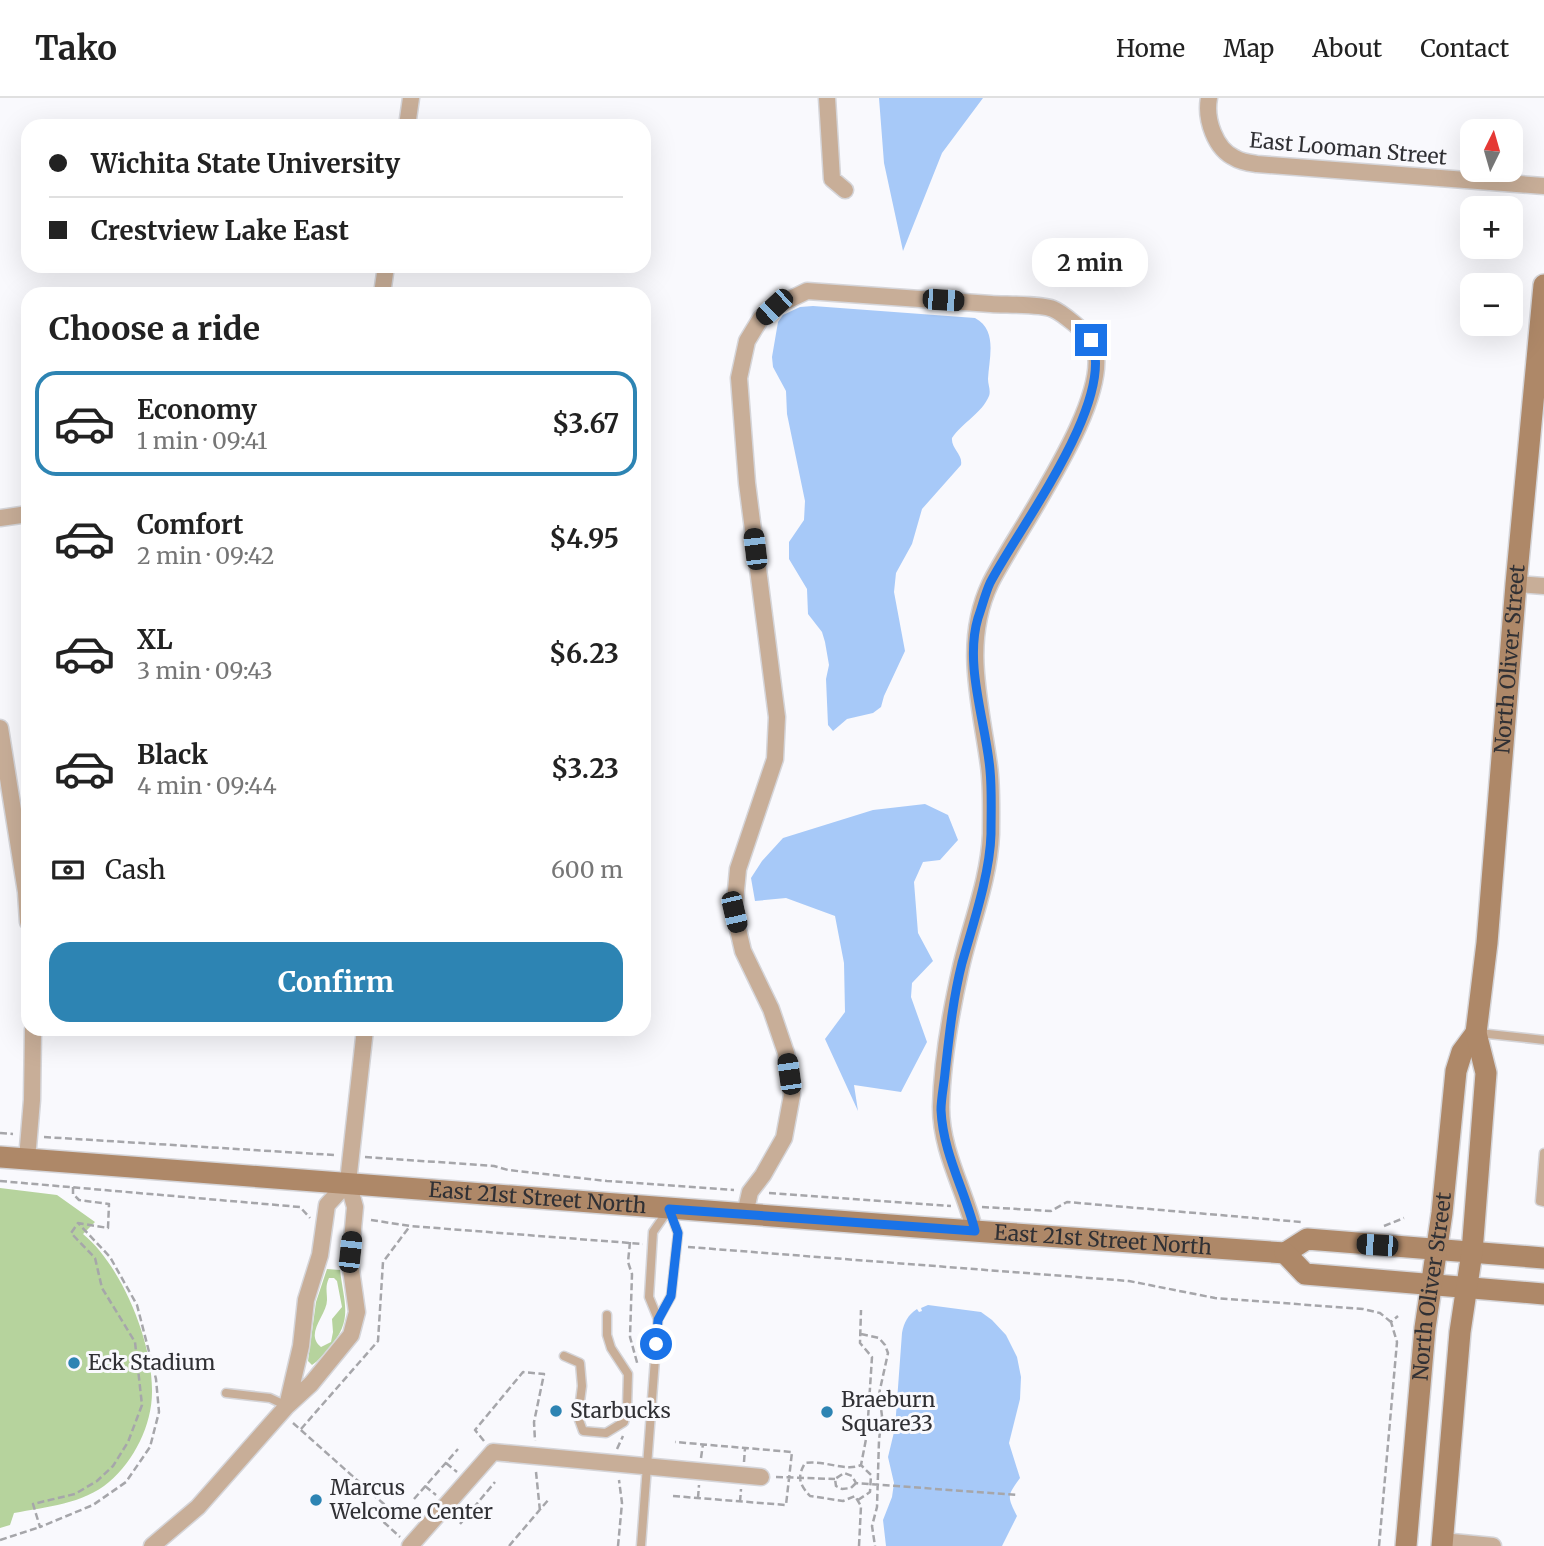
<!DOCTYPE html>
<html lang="en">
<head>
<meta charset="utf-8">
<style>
  :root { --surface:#fff; --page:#f6f6f6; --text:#222; --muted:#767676; --line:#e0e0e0; --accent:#2d84b3 }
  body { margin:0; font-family:Merriweather,serif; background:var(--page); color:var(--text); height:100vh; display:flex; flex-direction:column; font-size:26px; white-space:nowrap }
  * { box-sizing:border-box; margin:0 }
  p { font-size:23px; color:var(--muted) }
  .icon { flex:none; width:38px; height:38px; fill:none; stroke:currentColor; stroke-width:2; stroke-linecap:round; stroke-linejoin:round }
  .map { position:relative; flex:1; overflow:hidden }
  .panel { position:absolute; left:21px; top:189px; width:630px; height:749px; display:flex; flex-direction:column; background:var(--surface); border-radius:21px; box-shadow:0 7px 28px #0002 }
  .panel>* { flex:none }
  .guide { position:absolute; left:21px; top:21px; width:630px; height:154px; border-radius:21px; box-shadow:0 7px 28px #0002; display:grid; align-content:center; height:154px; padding:0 28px; background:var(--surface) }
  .needle { width:46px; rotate:5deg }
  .fabs { position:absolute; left:1460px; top:21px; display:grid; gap:14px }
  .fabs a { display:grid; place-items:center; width:63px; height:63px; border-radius:14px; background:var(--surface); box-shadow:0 7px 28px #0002; font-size:35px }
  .end { position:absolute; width:32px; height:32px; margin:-16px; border:9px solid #1a73e8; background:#fff; box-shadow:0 0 0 4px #fff }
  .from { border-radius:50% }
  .bubble { position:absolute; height:49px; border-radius:21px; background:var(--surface); box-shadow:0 7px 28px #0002; font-size:23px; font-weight:700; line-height:49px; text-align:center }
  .car { position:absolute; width:21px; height:42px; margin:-21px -10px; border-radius:9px; box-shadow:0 0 5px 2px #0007; background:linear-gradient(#222 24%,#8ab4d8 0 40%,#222 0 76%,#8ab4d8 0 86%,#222 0) }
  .guide b { display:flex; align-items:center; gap:24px; height:66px; font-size:26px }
  .guide b+b { border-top:2px solid var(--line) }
  .guide i { width:18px; height:18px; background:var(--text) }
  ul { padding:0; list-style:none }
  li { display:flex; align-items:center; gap:21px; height:105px; margin:0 14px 10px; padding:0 14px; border:4px solid transparent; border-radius:21px }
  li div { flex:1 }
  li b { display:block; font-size:26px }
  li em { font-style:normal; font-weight:700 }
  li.on { border-color:var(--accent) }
  li>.icon { width:63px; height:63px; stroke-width:1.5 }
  h2 { padding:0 28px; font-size:32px; line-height:84px }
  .pay { display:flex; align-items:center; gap:18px; height:77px; padding:0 28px; font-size:26px }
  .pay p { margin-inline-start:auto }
  .cta { display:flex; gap:14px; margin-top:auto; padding:14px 28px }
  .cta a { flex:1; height:80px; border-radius:21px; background:var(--accent); color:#fff; font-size:28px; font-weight:700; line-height:80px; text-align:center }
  header { display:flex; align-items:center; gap:42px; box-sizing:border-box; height:98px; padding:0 35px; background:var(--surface); border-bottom:2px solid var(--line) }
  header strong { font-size:33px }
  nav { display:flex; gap:38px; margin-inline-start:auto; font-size:24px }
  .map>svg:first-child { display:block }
  .green { fill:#b6d39d; fill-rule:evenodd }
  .water { fill:#a7c9f8 }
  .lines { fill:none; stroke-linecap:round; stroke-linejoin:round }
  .lane-casing { stroke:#d5d5d9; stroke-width:11 }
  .street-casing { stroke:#d5d5d9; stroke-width:19 }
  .secondary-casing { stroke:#d5d5d9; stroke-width:24 }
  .path { stroke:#a6a6aa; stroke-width:2.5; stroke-dasharray:7 3.5; stroke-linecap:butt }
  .lane { stroke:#c8ae98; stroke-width:8 }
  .street { stroke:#c8ae98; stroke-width:16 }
  .secondary { stroke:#ae8868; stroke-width:21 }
  .route { stroke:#1a73e8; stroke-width:9 }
  .poi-dot { fill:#2d84b3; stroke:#f9f9fd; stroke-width:2.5 }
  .labels { text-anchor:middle; stroke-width:6; stroke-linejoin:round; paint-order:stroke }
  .street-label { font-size:21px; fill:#303034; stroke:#f9f9fd }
  .poi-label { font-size:21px; fill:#303034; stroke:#f9f9fd; text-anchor:start }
</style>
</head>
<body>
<header>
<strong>Tako</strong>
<nav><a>Home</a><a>Map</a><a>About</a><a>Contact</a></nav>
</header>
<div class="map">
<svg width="1544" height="1448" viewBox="0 0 1544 1448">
  <rect width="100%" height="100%" fill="#f9f9fd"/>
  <path class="green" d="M 0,1090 L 57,1097 L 95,1124 L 83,1136 C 122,1168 153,1245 152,1294 C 152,1327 134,1363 109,1384 C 83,1406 46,1409 14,1415 L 10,1427 L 0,1430 Z
    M 327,1171 L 340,1172 C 344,1206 354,1223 328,1251 C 323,1257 318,1263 312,1267 L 308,1263 L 316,1204 ZM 329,1180 L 334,1180 L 337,1183 L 342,1209 L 332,1221 L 333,1234 L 331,1244 L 321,1249 C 304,1236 327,1217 327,1202 C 327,1194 325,1188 329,1180 Z"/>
  <path class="water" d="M 879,0 L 983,0 L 942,55 L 903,153 L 884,65 Z
    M 813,208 L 975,220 C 998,232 989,260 988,281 C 988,287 991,292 989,298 C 982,315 962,325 952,340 C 951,351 963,356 961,367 L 922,411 L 912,446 L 896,475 L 894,494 L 905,553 L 884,598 L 881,609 L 873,615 L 847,621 L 833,633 L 828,627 L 826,581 L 829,567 L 825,544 L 822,534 L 808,516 L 807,491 L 789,461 L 789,444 L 804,422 L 805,403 L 787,316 L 786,293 L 773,269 L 772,259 L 778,224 L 783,217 L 800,209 Z
    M 925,706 L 948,717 L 958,742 L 940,762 L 923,764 L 914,784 L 918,835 L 933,863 L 912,885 L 911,899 L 927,944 L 901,994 L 854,987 L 858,1013 L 825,941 L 845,914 L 844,865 L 835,818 L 786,800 L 755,803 L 751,780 L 762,763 L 783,740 L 873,712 Z
    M 928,1207 L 981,1214 L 992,1222 L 1006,1237 L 1017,1259 L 1021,1279 L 1020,1301 L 1009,1345 L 1020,1380 C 1007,1398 1007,1398 1017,1418 L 1002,1448 L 886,1448 L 883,1422 L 892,1399 L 894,1385 L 888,1359 L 895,1330 L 902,1235 C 904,1224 908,1217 917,1211 L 919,1214 L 922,1213 L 921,1210 Z"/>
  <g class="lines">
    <defs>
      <path id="lane" d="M 1479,935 L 1544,942
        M 1544,1055 L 1540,1103 L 1544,1104
        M 564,1258 L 580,1265 L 582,1288 L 578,1319 L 583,1333 L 606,1335 L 624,1324 L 627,1310 L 628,1276 L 611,1250 L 607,1237 L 607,1217
        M 226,1295 L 270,1300 L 287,1308
        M 641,1448 L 658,1221 L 671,1198 L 678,1135 L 669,1111 L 653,1134 L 649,1199 L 658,1221"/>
      <path id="street" d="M 827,0 L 832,81 L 845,92
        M 1209,0 C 1205,21 1215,51 1235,60 C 1241,64 1250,65 1257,66 L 1544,88
        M 407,28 L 411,0
        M 382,196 L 386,168
        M 0,420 L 28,416
        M 1516,486 L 1544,488
        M 0,630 L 26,794 L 28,824
        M 27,1061 L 32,1002 L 33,931
        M 745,1116 L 750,1094 L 763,1077 L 784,1040 L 792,997 L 786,955 L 771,911 L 743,853 L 734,814 L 738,771 L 775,661 L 777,619 L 747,385 L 739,280 L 747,243 L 761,220 L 774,209 L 807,193 C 868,197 930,202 991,206 C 1005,207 1042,206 1053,211 C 1061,214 1087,235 1091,242 C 1122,291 1012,439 990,486 C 962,545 981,608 989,668 C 992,690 991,714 991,736 C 989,782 971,825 961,869 C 951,913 942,963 941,1009 C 941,1054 965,1092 975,1134
        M 287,1308 L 301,1248 L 306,1202 L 320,1157 L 327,1107 L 348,1084
        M 1442,1443 L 1493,1448
        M 152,1448 L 198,1409 L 287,1308 L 311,1286 L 351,1237 L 357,1214 L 350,1164 L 355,1109 L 348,1084 L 365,931
        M 410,1448 L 493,1354 L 761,1379"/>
      <g id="secondary">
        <path id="s1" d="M 0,1059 L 917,1129 L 1285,1155 L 1307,1141 L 1544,1160"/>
        <path d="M 1285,1155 L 1305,1176 L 1544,1196"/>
        <path id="s2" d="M 1406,1448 L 1425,1230 L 1442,1115 L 1456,973 L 1462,954 L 1476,935"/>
        <path id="s3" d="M 1442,1448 L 1460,1234 L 1472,1154 L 1486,975 L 1476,935 L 1487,845 L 1516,486 L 1544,187"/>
      </g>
    </defs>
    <use href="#lane" class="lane-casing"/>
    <use href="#street" class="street-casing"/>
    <use href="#secondary" class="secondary-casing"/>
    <path class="path" d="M 0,1035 L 13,1036
      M 44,1039 L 334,1057
      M 365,1059 L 494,1068 L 508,1072 L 607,1083 L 734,1092
      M 0,1083 L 300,1109 L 310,1120
      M 73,1089 L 73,1096 L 79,1102 L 109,1106 L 108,1130 L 78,1125 L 71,1135 L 95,1160 L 102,1190 L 135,1244 L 142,1307 L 128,1344 L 113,1368 L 97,1383 L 75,1396 L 33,1406 L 40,1429 L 93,1407 L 126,1384 L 150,1349 L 159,1314 L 156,1281 L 137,1207 L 110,1159 L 78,1125
      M 769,1095 L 951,1108
      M 982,1109 L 1051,1113 L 1067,1104 L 1301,1124
      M 371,1122 L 410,1128 L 643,1146
      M 1384,1128 L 1404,1120
      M 630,1144 L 628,1164 L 632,1176 L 630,1239 L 638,1268
      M 688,1149 L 1129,1183 L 1215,1200 L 1363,1211 L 1380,1215 L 1391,1224
      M 861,1236 L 879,1240 L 885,1247 L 888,1255 L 879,1296 L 882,1318 L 879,1342 L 877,1409 L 872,1428 L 875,1448
      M 293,1325 L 385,1407 L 376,1417 L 400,1439
      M 301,1331 L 378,1243 L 383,1164 L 410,1128
      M 484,1343 L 475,1332 L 523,1274 L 544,1276 L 534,1324 L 535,1343
      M 617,1351 L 623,1338
      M 701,1360 L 703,1346
      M 744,1364 L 745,1350
      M 446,1365 L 457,1374
      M 536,1374 L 540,1413
      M 776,1379 L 835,1381
      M 856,1385 L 851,1390 L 842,1391 L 836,1388 L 835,1381 L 844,1375 L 852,1378 L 856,1385 L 1017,1397
      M 425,1388 L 436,1397
      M 673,1398 L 786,1407 L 792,1354 L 675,1344
      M 698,1400 L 699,1387
      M 414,1401 L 458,1351
      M 858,1402 L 870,1394 L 871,1377 L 861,1367
      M 740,1404 L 741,1391
      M 460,1426 L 495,1384
      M 0,1442 L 40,1429
      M 509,1448 L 549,1401
      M 618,1448 L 622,1405 L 619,1382
      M 859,1448 L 861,1408 L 855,1398 L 843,1403 L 810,1398 C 799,1386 797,1379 805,1365 C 825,1362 846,1374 861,1367 L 867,1336 L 872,1259 L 860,1245 L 861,1212
      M 1379,1448 L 1397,1244 L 1391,1224 L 1398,1218"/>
    <use href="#lane" class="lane"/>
    <use href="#street" class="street"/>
    <use href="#secondary" class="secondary"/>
  </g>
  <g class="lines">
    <path class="route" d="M 656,1246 L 658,1222 L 671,1198 L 678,1135 L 669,1111 L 975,1133 C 965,1092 943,1056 941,1012 C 941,1000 944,987 945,975 C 949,939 953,900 962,865 C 973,826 990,776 991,736 C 991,715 992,693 990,672 C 986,625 964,567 978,520 C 982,509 985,496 990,485 C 1018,431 1118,301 1091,242"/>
  </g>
  <g class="poi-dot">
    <circle cx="74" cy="1265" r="7"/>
    <circle cx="556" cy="1313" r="7"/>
    <circle cx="827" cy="1314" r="7"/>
    <circle cx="316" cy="1402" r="7"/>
  </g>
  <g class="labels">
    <g class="street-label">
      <text transform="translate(1348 51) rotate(5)" y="7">East Looman Street</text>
      <text dy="7" stroke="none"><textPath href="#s3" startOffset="892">North Oliver Street</textPath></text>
      <text dy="7" stroke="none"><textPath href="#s1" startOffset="539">East 21st Street North</textPath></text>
      <text dy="7" stroke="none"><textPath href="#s1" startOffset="1106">East 21st Street North</textPath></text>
      <text dy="7" stroke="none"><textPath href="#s2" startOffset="261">North Oliver Street</textPath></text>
    </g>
    <g class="poi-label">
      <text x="88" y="1272">Eck Stadium</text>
      <text x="841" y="1309">Braeburn<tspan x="841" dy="24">Square33</tspan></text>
      <text x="570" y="1320">Starbucks</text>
      <text x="330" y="1397">Marcus<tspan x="330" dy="24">Welcome Center</tspan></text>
    </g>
  </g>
</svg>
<div class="fabs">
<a><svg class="needle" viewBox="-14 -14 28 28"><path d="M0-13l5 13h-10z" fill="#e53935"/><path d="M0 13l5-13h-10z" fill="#767676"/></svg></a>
<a>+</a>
<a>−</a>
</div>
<i class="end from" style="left:656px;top:1246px"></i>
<i class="end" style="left:1091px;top:242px"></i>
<div class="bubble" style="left:1032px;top:140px;width:116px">2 min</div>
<i class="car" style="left:943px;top:202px;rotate:94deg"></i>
<i class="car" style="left:774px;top:209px;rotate:227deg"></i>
<i class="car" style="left:755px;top:451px;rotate:353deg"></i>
<i class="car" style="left:734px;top:814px;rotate:167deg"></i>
<i class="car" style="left:789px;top:976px;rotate:352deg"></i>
<i class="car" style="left:1377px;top:1147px;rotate:274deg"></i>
<i class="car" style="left:350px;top:1154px;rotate:6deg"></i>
<div class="guide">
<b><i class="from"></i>Wichita State University</b>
<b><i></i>Crestview Lake East</b>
</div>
<section class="panel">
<h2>Choose a ride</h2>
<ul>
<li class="on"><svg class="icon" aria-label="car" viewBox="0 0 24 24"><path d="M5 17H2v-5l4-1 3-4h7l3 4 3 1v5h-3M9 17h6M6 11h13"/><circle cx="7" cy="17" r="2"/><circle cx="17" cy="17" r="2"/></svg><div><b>Economy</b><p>1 min · 09:41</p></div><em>$3.67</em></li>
<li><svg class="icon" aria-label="car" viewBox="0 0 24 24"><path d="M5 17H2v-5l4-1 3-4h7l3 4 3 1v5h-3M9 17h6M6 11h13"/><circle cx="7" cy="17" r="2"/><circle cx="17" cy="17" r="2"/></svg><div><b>Comfort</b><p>2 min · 09:42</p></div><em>$4.95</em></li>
<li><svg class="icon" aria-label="car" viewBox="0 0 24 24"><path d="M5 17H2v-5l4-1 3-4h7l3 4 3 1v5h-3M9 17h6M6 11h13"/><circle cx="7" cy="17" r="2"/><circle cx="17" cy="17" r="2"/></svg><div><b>XL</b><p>3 min · 09:43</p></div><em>$6.23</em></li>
<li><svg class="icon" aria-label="car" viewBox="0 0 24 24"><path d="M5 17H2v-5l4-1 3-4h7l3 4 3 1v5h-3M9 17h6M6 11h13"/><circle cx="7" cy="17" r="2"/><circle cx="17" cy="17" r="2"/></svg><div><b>Black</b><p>4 min · 09:44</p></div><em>$3.23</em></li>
</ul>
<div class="pay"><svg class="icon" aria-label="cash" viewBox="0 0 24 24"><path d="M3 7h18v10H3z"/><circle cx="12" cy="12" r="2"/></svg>Cash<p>600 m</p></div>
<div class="cta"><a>Confirm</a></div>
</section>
</div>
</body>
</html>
